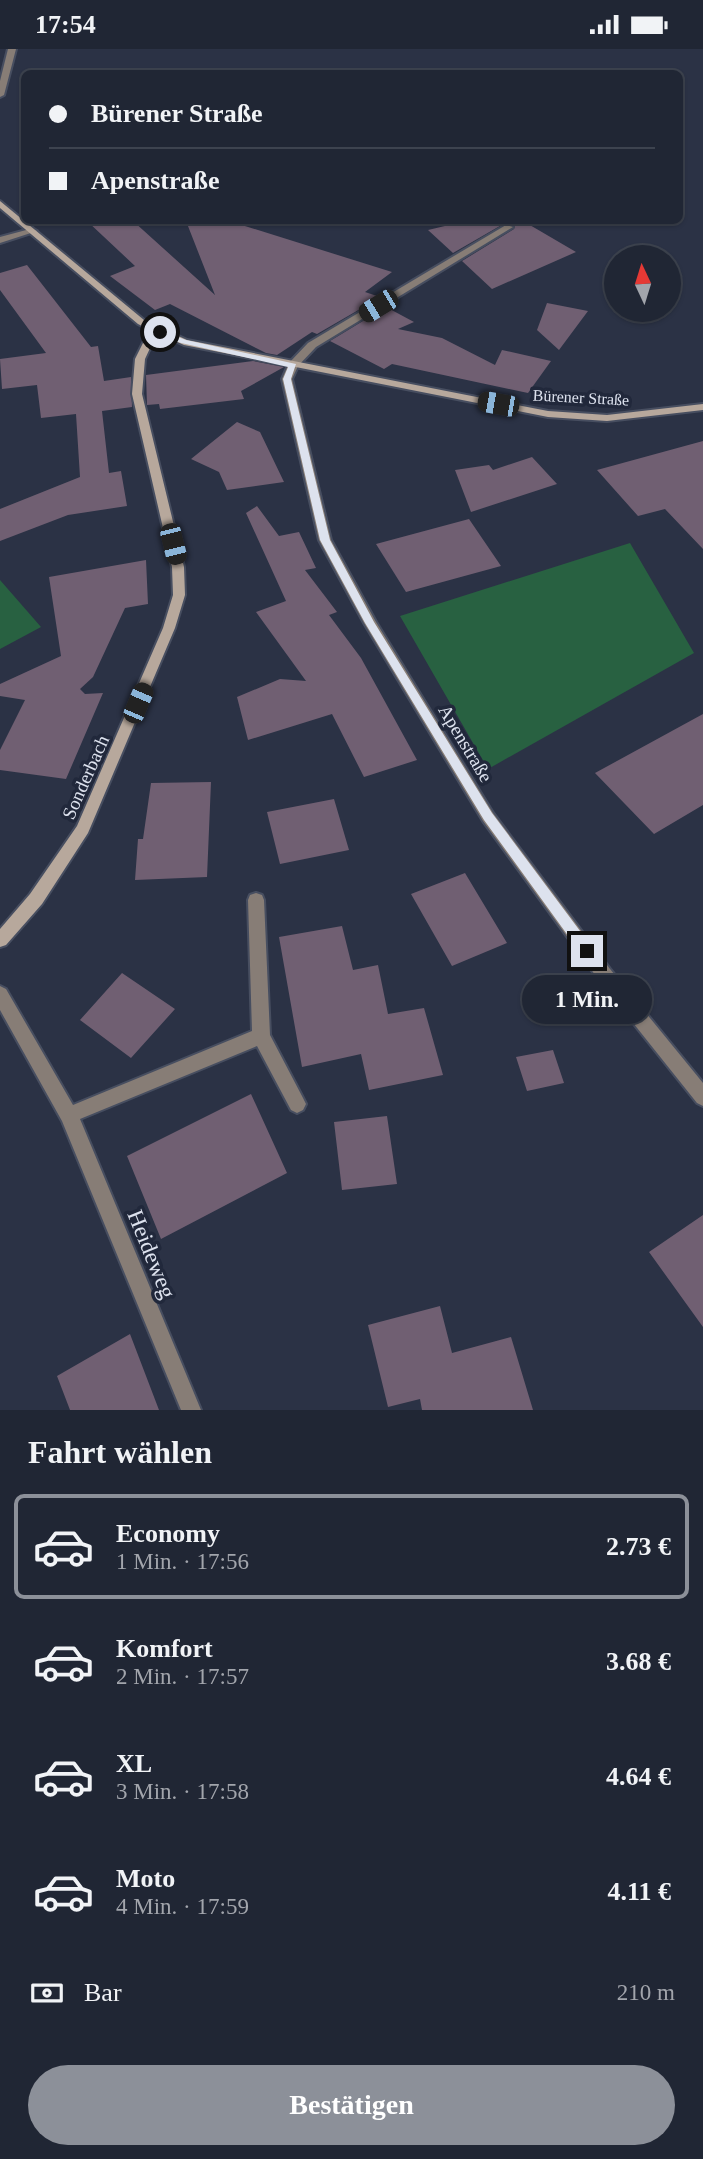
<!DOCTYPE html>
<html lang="de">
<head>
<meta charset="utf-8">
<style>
  :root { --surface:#202634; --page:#282e3c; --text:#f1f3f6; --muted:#a2a5ac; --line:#3d434f; --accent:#8c9099 }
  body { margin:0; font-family:Georgia,serif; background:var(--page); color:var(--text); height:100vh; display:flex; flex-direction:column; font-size:26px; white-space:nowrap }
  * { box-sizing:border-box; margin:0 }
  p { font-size:23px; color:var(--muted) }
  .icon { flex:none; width:38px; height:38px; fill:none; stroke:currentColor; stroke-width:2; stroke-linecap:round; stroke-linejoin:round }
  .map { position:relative; height:1361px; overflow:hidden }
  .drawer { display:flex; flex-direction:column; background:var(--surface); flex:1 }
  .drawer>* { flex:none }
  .guide { position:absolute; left:21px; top:21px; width:662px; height:154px; border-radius:10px; box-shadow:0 2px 5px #0004,0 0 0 2px var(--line); display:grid; align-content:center; height:154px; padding:0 28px; background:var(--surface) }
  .needle { width:46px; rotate:356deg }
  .buttons { position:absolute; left:604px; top:196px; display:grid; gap:14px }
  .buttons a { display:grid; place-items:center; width:77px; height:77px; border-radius:50%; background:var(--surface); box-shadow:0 2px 5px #0004,0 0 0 2px var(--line); font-size:35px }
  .end { position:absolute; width:32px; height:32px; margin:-16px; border:9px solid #dde2ee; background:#111; box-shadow:0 0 0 4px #111 }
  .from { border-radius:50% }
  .bubble { position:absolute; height:49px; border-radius:24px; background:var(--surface); box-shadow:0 2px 5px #0004,0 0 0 2px var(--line); font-size:23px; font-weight:700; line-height:49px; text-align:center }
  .car { position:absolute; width:21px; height:42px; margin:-21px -10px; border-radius:9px; box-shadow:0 0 5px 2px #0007; background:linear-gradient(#222 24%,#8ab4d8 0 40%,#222 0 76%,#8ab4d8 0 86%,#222 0) }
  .guide b { display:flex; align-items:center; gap:24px; height:66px; font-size:26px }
  .guide b+b { border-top:2px solid var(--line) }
  .guide i { width:18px; height:18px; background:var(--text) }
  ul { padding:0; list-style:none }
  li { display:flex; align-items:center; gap:21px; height:105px; margin:0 14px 10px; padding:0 14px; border:4px solid transparent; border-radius:10px }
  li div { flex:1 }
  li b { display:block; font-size:26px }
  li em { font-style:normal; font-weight:700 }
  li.on { border-color:var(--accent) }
  li>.icon { width:63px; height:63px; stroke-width:1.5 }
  h2 { padding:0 28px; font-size:32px; line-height:84px }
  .pay { display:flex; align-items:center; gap:18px; height:77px; padding:0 28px; font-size:26px }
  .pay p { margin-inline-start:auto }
  .cta { display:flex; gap:14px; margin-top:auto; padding:14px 28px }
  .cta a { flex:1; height:80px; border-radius:42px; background:var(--accent); color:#fff; font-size:28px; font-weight:700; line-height:80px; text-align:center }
  .status { display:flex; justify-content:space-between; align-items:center; height:49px; padding:0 35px; background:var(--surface); direction:ltr }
  .status svg { height:19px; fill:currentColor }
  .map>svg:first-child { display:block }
  .green { fill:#286141 }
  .building { fill:#705f72 }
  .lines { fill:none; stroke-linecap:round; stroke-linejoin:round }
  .lane-casing { stroke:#474e60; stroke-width:4 }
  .street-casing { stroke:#474e60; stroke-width:4 }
  .secondary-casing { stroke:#474e60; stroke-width:4 }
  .lane { fill:#877d76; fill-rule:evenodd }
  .street { fill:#877d76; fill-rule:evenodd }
  .secondary { fill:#b7a89c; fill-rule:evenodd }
  .route { fill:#dde2ee }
  .labels { text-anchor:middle; stroke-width:7; stroke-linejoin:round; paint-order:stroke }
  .far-street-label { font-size:16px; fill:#dde2ee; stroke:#21283b }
  .street-label { font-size:19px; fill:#dde2ee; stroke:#21283b }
  .near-street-label { font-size:23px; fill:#dde2ee; stroke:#21283b }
</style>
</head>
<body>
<div class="status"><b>17:54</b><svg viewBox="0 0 49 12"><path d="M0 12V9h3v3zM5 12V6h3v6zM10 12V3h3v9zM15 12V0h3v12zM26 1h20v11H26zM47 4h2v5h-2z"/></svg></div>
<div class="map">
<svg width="703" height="1361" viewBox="0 0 703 1361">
  <rect width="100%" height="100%" fill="#2b3245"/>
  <path class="green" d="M 630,494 L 694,604 L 488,720 L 400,567 Z
    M 0,531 L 41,578 L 0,600 Z"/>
  <path class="building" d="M 87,172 L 133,172 L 215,246 L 186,172 L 229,172 L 392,223 L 365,243 L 377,247 L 374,252 L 317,285 L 312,283 L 277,306 L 266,304 L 170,255 L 155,261 L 110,227 L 135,217 Z
    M 466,172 L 523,172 L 576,203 L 492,240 L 462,212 L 514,180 L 515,177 L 505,174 L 453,204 L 428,181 Z
    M 27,216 L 91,298 L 98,297 L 104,332 L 131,328 L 132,358 L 102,362 L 109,424 L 121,422 L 127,457 L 68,466 L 0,492 L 0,460 L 80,428 L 76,365 L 41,369 L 37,336 L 2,340 L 0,310 L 46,304 L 0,241 L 0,224 Z
    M 547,254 L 588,262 L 559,301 L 537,281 Z
    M 386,258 L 414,273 L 398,280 L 442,289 L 495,316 L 502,301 L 551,312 L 528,344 L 392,315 L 384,320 L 330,292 Z
    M 253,312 L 284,318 L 241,342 L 244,350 L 160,360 L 159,355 L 147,356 L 146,326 Z
    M 237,373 L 260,383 L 284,433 L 227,441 L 219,423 L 191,410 Z
    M 703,392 L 703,500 L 665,460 L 638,467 L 597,421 Z
    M 532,408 L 557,435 L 471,463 L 455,421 L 489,416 L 493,421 Z
    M 257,457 L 279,487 L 299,483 L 316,519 L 305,521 L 337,563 L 329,566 L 361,609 L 417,711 L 364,728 L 332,665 L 248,691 L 237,648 L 280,630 L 306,632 L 256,563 L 286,552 L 246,464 Z
    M 469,470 L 501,517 L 406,543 L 376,495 Z
    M 146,511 L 148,555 L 125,559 L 93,628 L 80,640 L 85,645 L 103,644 L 66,730 L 0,721 L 0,701 L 25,651 L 0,647 L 0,635 L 61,607 L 49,528 Z
    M 703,665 L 703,756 L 654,785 L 595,724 Z
    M 211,733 L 207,828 L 135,831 L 138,790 L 143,790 L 151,734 Z
    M 334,750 L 349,801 L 280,815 L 267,763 Z
    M 465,824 L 507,894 L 452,917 L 411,845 Z
    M 342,877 L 353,921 L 378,916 L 388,965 L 424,959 L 443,1026 L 369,1041 L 361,1005 L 302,1018 L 279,888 Z
    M 122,924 L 175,960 L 131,1009 L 80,971 Z
    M 553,1001 L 564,1034 L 527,1042 L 516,1008 Z
    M 251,1045 L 287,1124 L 161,1190 L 127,1107 Z
    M 387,1067 L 397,1135 L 342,1141 L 334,1073 Z
    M 703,1166 L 703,1278 L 649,1203 Z
    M 440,1257 L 452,1304 L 511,1288 L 533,1361 L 422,1361 L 420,1350 L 388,1358 L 368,1276 Z
    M 130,1285 L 159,1361 L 70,1361 L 57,1327 Z"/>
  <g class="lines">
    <defs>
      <path id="lane" d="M 30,180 L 37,182 L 0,194 L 0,188 Z"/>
      <path id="street" d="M 8,0 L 16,0 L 4,46 L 0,48 L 0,32 Z
        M 506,176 L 513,178 L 316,298 L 298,317 L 292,330 L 331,491 L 376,573 L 493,764 L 610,920 L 703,1034 L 703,1057 L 697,1054 L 598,930 L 483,772 L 364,574 L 319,491 L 282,330 L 289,314 L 308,294 Z
        M 256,844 L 262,846 L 264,851 L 270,986 L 303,1049 L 306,1055 L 303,1061 L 297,1064 L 291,1061 L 257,997 L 80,1070 L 201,1361 L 181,1361 L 62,1072 L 0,961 L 0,937 L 6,940 L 73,1056 L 252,982 L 248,851 L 250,846 Z"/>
      <path id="secondary" d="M 0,152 L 144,271 L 187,291 L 548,362 L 607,366 L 703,355 L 703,361 L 607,372 L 548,368 L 184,296 L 162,286 L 151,297 L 145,310 L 142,345 L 184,518 L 185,546 L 175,579 L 88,784 L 42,855 L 6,896 L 0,898 L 0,880 L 30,845 L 77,777 L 163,579 L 173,546 L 172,518 L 132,345 L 135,310 L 143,294 L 154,283 L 138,275 L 0,159 Z"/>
    </defs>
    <use href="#lane" class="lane-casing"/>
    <use href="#street" class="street-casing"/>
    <use href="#secondary" class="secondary-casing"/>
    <use href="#lane" class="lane"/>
    <use href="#street" class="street"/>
    <use href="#secondary" class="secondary"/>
  </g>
  <path class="route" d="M 160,281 L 186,291 L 296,315 L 291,330 L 330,491 L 374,573 L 492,764 L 592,898 L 592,906 L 582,906 L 484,771 L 365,574 L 320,491 L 283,330 L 288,318 L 181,294 L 157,285 Z"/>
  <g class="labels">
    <g class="far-street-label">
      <text transform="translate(581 348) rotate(3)" y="6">Bürener Straße</text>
    </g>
    <g class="street-label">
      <text transform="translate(466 694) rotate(59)" y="7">Apenstraße</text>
      <text transform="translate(85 728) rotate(-66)" y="7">Sonderbach</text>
    </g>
    <g class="near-street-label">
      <text transform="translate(152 1205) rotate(68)" y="8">Heideweg</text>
    </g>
  </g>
</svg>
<div class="buttons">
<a><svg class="needle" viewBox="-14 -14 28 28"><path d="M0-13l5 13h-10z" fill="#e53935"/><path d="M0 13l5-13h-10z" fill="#a2a5ac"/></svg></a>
</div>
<i class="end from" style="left:160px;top:283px"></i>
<i class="end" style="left:587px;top:902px"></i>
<div class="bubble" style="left:522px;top:926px;width:130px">1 Min.</div>
<i class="car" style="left:378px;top:257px;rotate:239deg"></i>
<i class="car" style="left:498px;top:355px;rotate:280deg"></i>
<i class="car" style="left:173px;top:495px;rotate:166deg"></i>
<i class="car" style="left:138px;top:654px;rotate:23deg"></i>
<div class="guide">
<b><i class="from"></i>Bürener Straße</b>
<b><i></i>Apenstraße</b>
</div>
</div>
<section class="drawer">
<h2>Fahrt wählen</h2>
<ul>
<li class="on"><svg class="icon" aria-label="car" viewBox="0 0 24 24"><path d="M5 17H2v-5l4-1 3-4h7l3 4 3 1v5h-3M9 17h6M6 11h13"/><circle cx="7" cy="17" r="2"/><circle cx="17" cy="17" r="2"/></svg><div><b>Economy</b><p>1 Min. · 17:56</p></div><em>2.73 €</em></li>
<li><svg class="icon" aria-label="car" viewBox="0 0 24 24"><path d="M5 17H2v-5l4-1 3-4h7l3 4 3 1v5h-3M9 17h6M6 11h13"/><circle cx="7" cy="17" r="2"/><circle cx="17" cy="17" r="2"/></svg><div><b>Komfort</b><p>2 Min. · 17:57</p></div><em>3.68 €</em></li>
<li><svg class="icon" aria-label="car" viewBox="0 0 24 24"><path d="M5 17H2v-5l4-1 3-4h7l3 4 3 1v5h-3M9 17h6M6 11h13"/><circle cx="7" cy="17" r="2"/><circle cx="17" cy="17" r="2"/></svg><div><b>XL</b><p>3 Min. · 17:58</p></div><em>4.64 €</em></li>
<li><svg class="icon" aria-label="car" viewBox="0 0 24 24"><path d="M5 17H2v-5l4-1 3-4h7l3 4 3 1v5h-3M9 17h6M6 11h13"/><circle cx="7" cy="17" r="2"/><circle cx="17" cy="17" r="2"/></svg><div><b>Moto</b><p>4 Min. · 17:59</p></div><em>4.11 €</em></li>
</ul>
<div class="pay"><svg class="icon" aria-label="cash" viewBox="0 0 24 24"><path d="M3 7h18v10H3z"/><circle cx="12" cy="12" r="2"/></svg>Bar<p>210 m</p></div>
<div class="cta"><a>Bestätigen</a></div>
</section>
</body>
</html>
